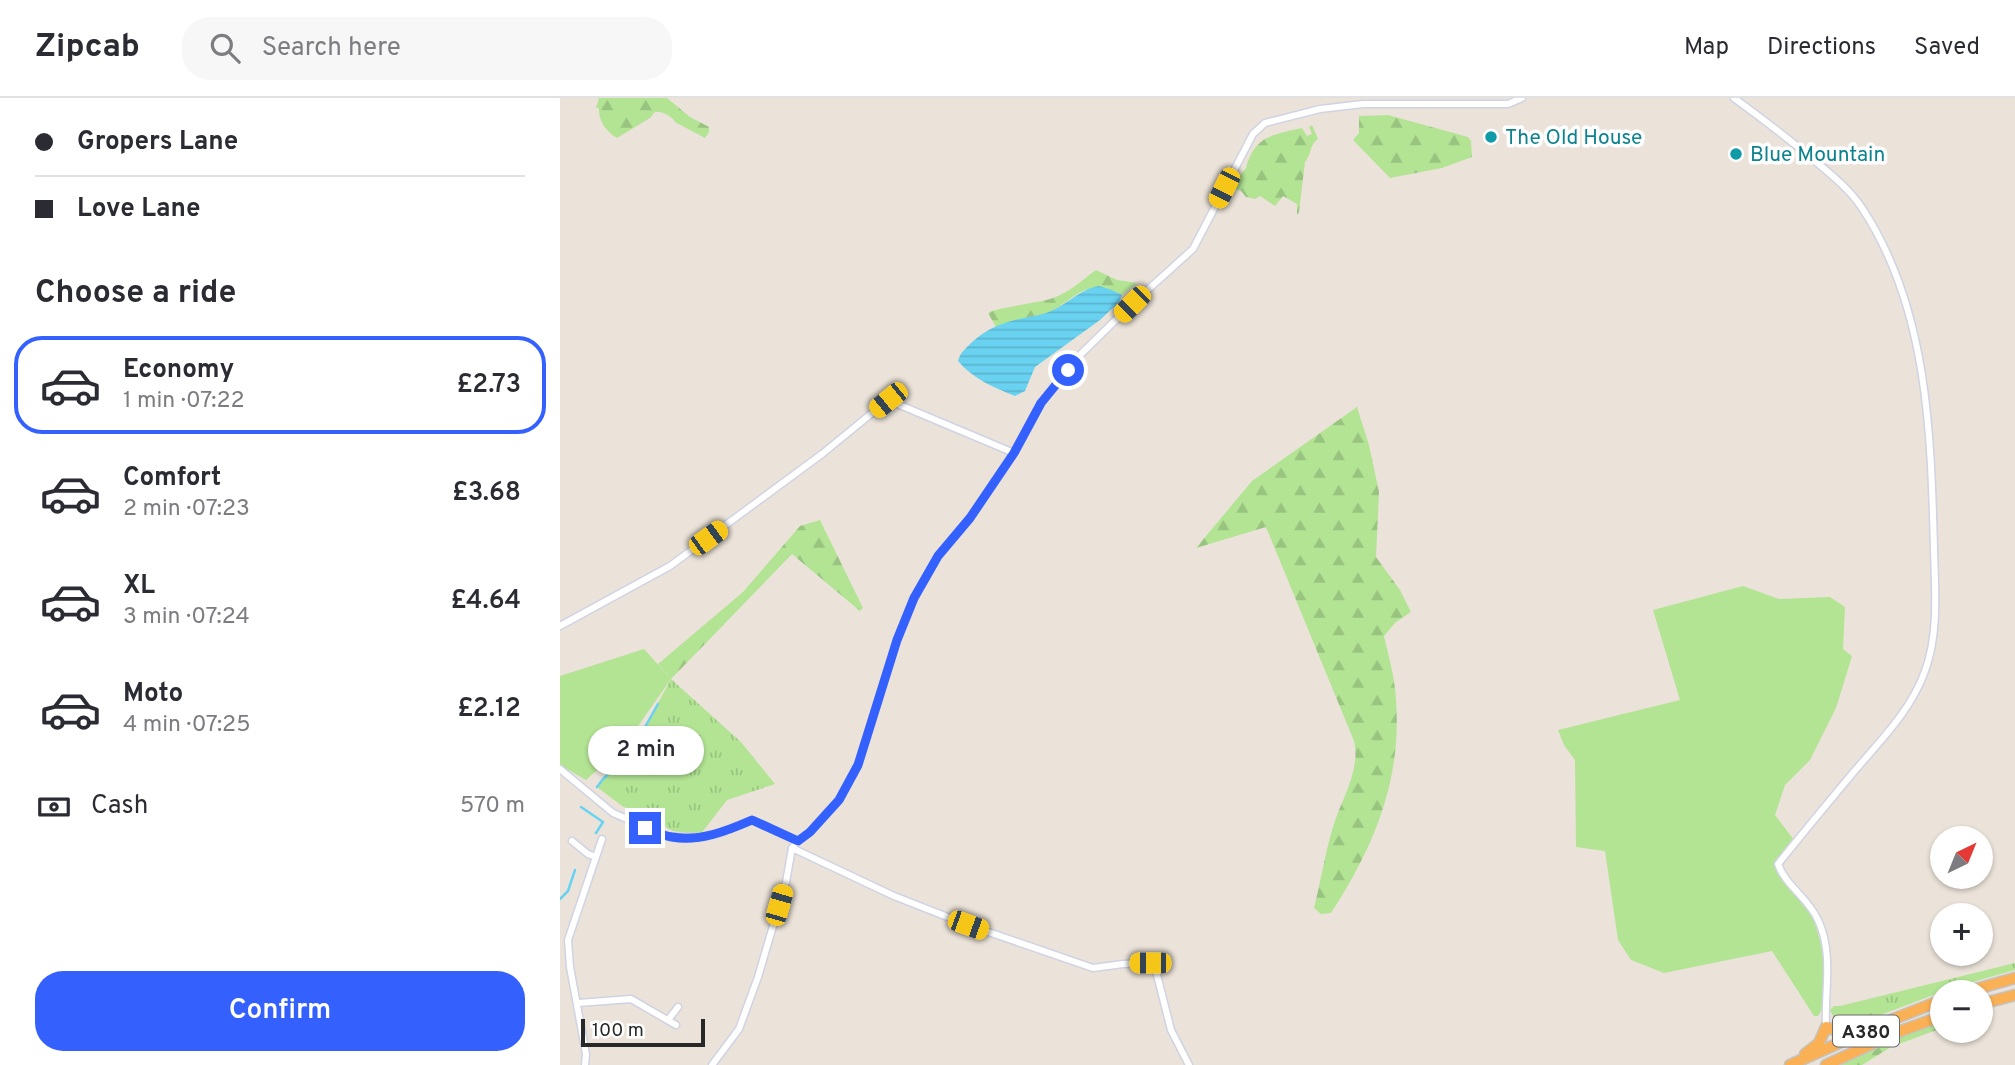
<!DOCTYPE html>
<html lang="en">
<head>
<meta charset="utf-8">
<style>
  :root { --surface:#fff; --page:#f7f7f7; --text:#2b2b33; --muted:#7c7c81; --line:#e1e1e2; --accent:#3461fe }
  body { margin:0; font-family:Overpass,sans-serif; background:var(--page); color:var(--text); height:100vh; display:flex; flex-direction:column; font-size:26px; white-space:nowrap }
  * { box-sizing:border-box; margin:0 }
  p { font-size:23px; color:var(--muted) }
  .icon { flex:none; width:38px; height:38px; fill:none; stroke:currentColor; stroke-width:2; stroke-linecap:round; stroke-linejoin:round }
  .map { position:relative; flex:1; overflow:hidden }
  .panel { display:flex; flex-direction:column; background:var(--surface); width:560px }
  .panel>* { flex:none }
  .top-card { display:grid; align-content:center; height:154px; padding:0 35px; background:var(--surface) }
  .needle { width:46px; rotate:43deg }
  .buttons { position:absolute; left:1370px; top:728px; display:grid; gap:14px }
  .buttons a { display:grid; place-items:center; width:63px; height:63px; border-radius:50%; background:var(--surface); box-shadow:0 2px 5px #0004; font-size:35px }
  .scale { position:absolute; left:21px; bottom:18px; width:124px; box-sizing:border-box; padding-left:7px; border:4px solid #282828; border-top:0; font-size:19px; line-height:24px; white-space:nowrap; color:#282828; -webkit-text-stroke:5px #fff; paint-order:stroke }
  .end { position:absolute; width:32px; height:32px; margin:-16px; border:9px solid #3461fe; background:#fff; box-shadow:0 0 0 4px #fff }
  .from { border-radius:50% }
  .bubble { position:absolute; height:49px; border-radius:24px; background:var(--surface); box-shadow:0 2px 5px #0004; font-size:23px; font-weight:600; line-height:49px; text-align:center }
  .car { position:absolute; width:21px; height:42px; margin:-21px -10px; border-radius:9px; box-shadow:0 0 5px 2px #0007; background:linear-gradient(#f5c518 24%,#345 0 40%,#f5c518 0 76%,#345 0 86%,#f5c518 0) }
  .top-card b { display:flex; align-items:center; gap:24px; height:66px; font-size:26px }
  .top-card b+b { border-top:2px solid var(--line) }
  .top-card i { width:18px; height:18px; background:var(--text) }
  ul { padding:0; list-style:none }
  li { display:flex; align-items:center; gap:21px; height:98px; margin:0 14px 10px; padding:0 21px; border:4px solid transparent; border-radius:28px }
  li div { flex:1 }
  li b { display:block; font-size:26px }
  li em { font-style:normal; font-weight:600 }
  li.current { border-color:var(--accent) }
  li>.icon { width:63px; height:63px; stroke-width:1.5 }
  h2 { padding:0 35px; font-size:32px; line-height:84px }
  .pay { display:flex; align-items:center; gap:18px; height:77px; padding:0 35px; font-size:26px }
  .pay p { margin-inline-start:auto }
  .action { display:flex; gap:14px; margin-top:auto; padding:14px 35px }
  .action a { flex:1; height:80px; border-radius:28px; background:var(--accent); color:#fff; font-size:28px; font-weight:600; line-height:80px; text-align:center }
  header { display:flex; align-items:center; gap:42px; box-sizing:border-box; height:98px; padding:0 35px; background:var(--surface); border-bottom:2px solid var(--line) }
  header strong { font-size:33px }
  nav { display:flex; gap:38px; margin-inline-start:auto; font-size:24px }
  .search { width:490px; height:63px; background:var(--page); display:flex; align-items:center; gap:18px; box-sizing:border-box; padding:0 24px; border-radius:28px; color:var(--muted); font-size:26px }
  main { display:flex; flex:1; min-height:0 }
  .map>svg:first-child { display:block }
  .grass { fill:url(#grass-tufts) }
  .forest { fill:url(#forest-firs) }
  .park { fill:#b2e494 }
  .water { fill:url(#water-rules) }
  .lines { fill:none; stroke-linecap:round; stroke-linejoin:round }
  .stream { stroke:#69d2f1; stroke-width:2.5 }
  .minor-casing { stroke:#cfd3e2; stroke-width:9 }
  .trunk-casing { stroke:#c3c3c3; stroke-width:13 }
  .minor { stroke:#fff; stroke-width:6 }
  .trunk { stroke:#fab054; stroke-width:10 }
  .route { stroke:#3461fe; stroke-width:9 }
  .culture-dot { fill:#0f9aa8; stroke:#fff; stroke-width:2.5 }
  .labels { text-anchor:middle; stroke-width:7; stroke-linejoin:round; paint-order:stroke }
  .shield { fill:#fff; stroke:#686868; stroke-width:2 }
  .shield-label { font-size:19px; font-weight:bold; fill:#282828 }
  .culture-label { font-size:21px; fill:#0d838f; stroke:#fff; text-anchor:start }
</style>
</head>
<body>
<header>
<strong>Zipcab</strong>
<div class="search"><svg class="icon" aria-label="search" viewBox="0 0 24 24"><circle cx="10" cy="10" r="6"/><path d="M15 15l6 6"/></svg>Search here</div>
<nav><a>Map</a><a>Directions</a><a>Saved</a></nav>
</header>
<main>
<section class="panel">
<div class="top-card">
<b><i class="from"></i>Gropers Lane</b>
<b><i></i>Love Lane</b>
</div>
<h2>Choose a ride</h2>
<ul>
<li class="current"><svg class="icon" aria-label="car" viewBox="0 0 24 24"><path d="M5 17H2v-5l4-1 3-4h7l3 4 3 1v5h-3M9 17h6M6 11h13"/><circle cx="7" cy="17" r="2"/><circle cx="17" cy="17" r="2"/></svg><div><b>Economy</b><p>1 min · 07:22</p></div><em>£2.73</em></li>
<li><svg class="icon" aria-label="car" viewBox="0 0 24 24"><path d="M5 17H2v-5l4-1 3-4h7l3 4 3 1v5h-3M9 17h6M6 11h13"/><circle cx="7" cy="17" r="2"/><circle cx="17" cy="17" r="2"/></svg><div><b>Comfort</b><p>2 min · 07:23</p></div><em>£3.68</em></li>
<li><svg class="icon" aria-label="car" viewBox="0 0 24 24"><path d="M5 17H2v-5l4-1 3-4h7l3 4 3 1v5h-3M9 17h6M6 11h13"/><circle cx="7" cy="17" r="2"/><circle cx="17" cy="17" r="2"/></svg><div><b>XL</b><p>3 min · 07:24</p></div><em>£4.64</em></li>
<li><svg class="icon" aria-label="car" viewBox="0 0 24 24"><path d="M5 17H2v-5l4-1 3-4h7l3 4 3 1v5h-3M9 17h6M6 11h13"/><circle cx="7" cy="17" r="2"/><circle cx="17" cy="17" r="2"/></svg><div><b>Moto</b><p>4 min · 07:25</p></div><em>£2.12</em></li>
</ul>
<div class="pay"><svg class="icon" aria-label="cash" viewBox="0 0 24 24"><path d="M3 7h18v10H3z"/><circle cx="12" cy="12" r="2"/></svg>Cash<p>570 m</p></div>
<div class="action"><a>Confirm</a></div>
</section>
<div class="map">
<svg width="1455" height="967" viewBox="0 0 1455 967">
  <defs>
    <pattern id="grass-tufts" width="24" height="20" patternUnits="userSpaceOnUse" patternTransform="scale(1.75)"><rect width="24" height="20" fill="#b2e494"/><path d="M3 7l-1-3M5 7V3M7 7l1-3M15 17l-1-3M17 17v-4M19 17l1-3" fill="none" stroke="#99c480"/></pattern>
    <pattern id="forest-firs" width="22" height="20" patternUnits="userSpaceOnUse" patternTransform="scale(1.75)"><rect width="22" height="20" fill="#b2e494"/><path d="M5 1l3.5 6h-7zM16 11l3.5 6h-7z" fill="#99c480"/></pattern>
    <pattern id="water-rules" width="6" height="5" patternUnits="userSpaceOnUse" patternTransform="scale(1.75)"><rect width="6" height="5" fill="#69d2f1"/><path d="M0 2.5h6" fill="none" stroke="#5bb4cf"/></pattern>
  </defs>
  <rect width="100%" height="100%" fill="#ebe3d9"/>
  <path class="grass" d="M 111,581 L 181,644 L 215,686 L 167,702 L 140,737 L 113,733 L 62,708 L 37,689 L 43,681 L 78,649 L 80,638 Z
    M 1455,865 L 1455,872 L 1395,889 L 1299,925 C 1286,926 1275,924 1270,912 L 1274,908 L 1280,908 Z"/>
  <path class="forest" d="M 39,0 L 107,0 L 130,19 L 149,29 L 149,34 L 145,40 L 115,24 C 112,18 101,13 95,14 L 90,20 L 57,40 C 47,34 38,23 39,10 L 36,10 Z
    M 828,17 L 908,39 L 911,43 L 912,59 L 882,70 L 830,80 L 793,42 L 799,35 L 799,18 Z
    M 752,27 L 758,41 C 749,47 752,56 745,64 L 739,114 L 737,117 L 737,106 L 723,98 L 715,108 L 700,98 L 695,101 L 686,99 L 681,93 L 676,91 C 677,87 677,83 679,79 C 681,76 684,73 686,70 C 695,38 712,37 742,30 L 747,38 L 752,36 L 749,29 Z
    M 536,172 L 557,182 L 577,185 L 562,197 C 552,192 537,189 525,192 C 516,195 500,210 488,215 C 471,222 453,221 436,229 L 428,215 C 434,210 479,205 493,200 C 510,194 522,182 536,172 Z
    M 797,309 L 809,347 L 819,394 L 816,459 L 840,492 L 851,514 L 836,524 L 824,538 C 829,560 835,580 836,602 C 842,682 814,749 771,815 L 761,816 L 754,810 C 761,783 765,755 773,729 C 781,702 801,672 794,643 L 706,429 L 636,450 L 692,383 Z
    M 260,422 L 303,510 L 300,513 L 232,456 L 111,581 L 98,566 L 183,494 L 240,428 Z
    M 1382,918 L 1382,930 L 1331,949 L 1302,967 L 1274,967 Z"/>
  <path class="park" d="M 1183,488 L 1219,501 L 1270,499 L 1285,509 L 1283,551 L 1292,558 L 1276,610 L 1250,662 L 1225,687 L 1215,717 L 1234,742 L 1214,767 C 1221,788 1236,791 1247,808 C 1261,831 1275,896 1258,918 L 1254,918 L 1212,853 L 1104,875 L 1071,862 L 1058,842 L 1045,753 L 1016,749 L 1015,662 L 1004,647 L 998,632 L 1120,602 L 1093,512 Z
    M 84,551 L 111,581 L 64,648 L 26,682 L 0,667 L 0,578 Z"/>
  <path class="water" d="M 539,188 L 552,192 L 562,197 L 559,204 L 540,222 L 475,269 L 465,293 L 455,298 C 433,289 413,281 398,263 C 400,255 405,251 411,245 C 422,235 434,228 448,224 C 463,219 477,219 491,213 C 508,206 520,191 539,188 Z"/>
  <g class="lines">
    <path class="stream" d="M 37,689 L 43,681 L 78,649 L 80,638 L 98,606
      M 21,709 L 43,724 L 36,735
      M 0,801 L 8,793 L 15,772"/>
    <defs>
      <path id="minor" d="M 1174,0 C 1200,19 1225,38 1249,58 C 1268,74 1288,89 1302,110 C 1368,210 1371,336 1374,452 C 1375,492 1379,535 1365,573 C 1351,613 1319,644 1292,676 C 1267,706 1242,736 1218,766 C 1225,787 1248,800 1258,822 C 1274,856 1264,894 1266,929
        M 0,528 L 110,468 L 262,356 L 328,302 L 454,355
        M 0,671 L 53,715 L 109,739 L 142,739 L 156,736 L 192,722 L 238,743
        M 12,743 L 28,756 L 36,759
        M 232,750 L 334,798 L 408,827 L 533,870 L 563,866 L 590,865 L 596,873 L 611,932 L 629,967
        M 18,905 L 71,901 L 116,927
        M 108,922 L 118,909
        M 25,967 L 26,956 L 10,869 L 8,842 L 42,741
        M 152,967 L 179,931 L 198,879 L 226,784 L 232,750 L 238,743 L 250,734 L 279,702 L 298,667 L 337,542 L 354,500 L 378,458 L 410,420 L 454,355 L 481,305 L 521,256 L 572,206 L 633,151 L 693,36 L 705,25 L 760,11 L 803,6 L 948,6 L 962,0"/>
      <path id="trunk" d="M 1406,894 L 1455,880
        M 1421,906 L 1455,897
        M 1245,956 L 1259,945 L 1266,929 L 1293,939
        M 1230,967 L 1326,924 L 1382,902
        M 1266,967 L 1338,934 L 1382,918"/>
    </defs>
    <use href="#minor" class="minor-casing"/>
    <use href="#trunk" class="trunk-casing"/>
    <use href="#minor" class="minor"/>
    <use href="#trunk" class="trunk"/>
  </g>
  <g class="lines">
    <path class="route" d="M 85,730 C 94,733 103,738 112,739 C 139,744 167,733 192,722 L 238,743 L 250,734 L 279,702 L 298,667 L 337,542 L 354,500 L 378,458 L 410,420 L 454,355 L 481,305 L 508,272"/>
  </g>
  <g class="culture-dot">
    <circle cx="931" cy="39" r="7"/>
    <circle cx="1176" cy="56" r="7"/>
  </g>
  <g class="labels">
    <rect class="shield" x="1273" y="917.5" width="66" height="31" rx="5"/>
    <g class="shield-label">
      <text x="1306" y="940">A380</text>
    </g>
    <g class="culture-label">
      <text x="945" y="46">The Old House</text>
      <text x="1190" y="63">Blue Mountain</text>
    </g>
  </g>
</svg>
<div class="buttons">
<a><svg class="needle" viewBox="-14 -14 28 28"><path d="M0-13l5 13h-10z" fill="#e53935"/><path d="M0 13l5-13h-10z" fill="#7c7c81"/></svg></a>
<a>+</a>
<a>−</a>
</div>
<div class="scale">100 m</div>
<i class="end from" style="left:508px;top:272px"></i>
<i class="end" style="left:85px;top:730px"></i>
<div class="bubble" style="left:28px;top:628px;width:116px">2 min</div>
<i class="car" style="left:664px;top:90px;rotate:207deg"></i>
<i class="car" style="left:572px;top:206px;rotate:225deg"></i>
<i class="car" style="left:328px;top:302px;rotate:231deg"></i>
<i class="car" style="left:148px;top:440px;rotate:54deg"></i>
<i class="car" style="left:219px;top:807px;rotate:16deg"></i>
<i class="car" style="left:408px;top:827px;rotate:110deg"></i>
<i class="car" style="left:590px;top:865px;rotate:270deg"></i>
</div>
</main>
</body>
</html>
